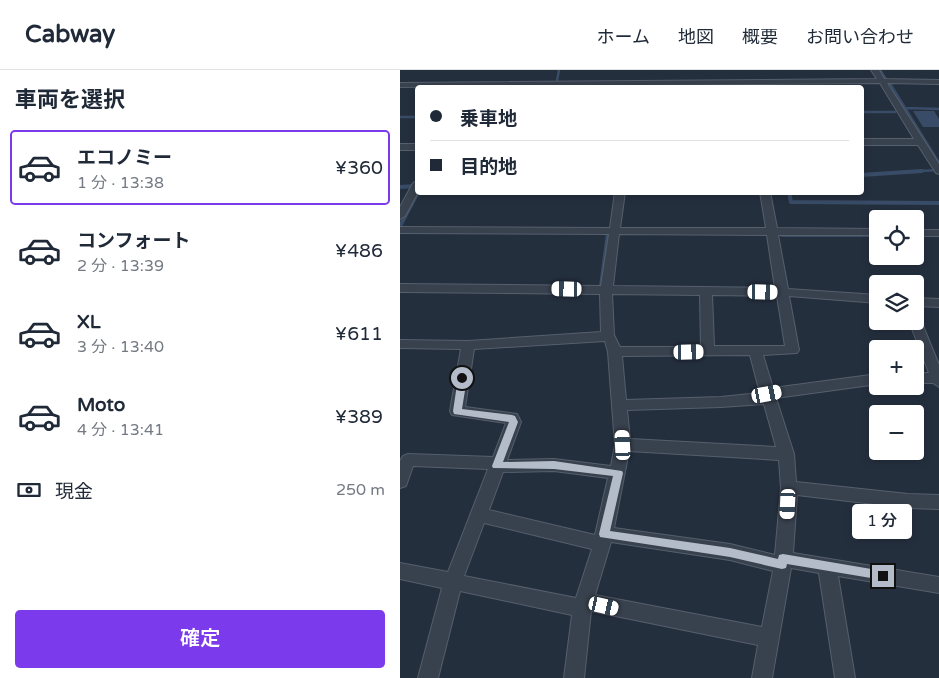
<!DOCTYPE html>
<html lang="ja">
<head>
<meta charset="utf-8">
<style>
  :root { --surface:#fff; --page:#f6f6f7; --text:#1f2937; --muted:#747a83; --line:#e0e1e3; --accent:#7c3aed }
  body { margin:0; font-family:"Varela Round","Noto Sans JP",sans-serif; background:var(--page); color:var(--text); height:100vh; display:flex; flex-direction:column; font-size:19px; white-space:nowrap }
  * { box-sizing:border-box; margin:0 }
  p { font-size:16px; color:var(--muted) }
  .icon { flex:none; width:28px; height:28px; fill:none; stroke:currentColor; stroke-width:2; stroke-linecap:round; stroke-linejoin:round }
  .map { position:relative; flex:1; overflow:hidden }
  .side { display:flex; flex-direction:column; background:var(--surface); width:400px }
  .side>* { flex:none }
  .banner { position:absolute; left:15px; top:15px; width:449px; height:110px; border-radius:5px; box-shadow:0 2px 8px #0003; display:grid; align-content:center; height:110px; padding:0 15px; background:var(--surface) }
  .controls { position:absolute; left:469px; top:140px; display:grid; gap:10px }
  .controls a { display:grid; place-items:center; width:55px; height:55px; border-radius:5px; background:var(--surface); box-shadow:0 2px 8px #0003; font-size:25px }
  .end { position:absolute; width:22px; height:22px; margin:-11px; border:6px solid #b4bcc9; background:#111; box-shadow:0 0 0 2px #111 }
  .from { border-radius:50% }
  .bubble { position:absolute; height:35px; border-radius:5px; background:var(--surface); box-shadow:0 2px 8px #0003; font-size:16px; font-weight:600; line-height:35px; text-align:center }
  .car { position:absolute; width:15px; height:30px; margin:-15px -8px; border-radius:6px; box-shadow:0 0 4px 1px #0007; background:linear-gradient(#fff 24%,#345 0 40%,#fff 0 76%,#345 0 86%,#fff 0) }
  .banner b { display:flex; align-items:center; gap:18px; height:48px; font-size:19px }
  .banner b+b { border-top:1px solid var(--line) }
  .banner i { width:12px; height:12px; background:var(--text) }
  ul { padding:0; list-style:none }
  li { display:flex; align-items:center; gap:15px; height:75px; margin:0 10px 8px; padding:0 5px; border:2px solid transparent; border-radius:5px }
  li div { flex:1 }
  li b { display:block; font-size:19px }
  li em { font-style:normal; font-weight:600 }
  li.on { border-color:var(--accent) }
  li>.icon { width:45px; height:45px; stroke-width:1.5 }
  h2 { padding:0 15px; font-size:22px; line-height:60px }
  .pay { display:flex; align-items:center; gap:12px; height:55px; padding:0 15px; font-size:19px }
  .pay p { margin-inline-start:auto }
  .cta { display:flex; gap:10px; margin-top:auto; padding:10px 15px }
  .cta a { flex:1; height:58px; border-radius:5px; background:var(--accent); color:#fff; font-size:20px; font-weight:600; line-height:58px; text-align:center }
  header { display:flex; align-items:center; gap:30px; box-sizing:border-box; height:70px; padding:0 25px; background:var(--surface); border-bottom:1px solid var(--line) }
  header strong { font-size:24px }
  nav { display:flex; gap:28px; margin-inline-start:auto; font-size:18px }
  main { display:flex; flex:1; min-height:0 }
  .map>svg:first-child { display:block }
  .water { fill:#394c67 }
  .lines { fill:none; stroke-linecap:round; stroke-linejoin:round }
  .stream-far1 { stroke:#394c67; stroke-width:2.5 }
  .stream { stroke:#394c67; stroke-width:4 }
  .minor-casing { stroke:#565f6c; stroke-width:2 }
  .minor { fill:#38414e; fill-rule:evenodd }
  .route { fill:#b4bcc9 }
</style>
</head>
<body>
<header>
<strong>Cabway</strong>
<nav><a>ホーム</a><a>地図</a><a>概要</a><a>お問い合わせ</a></nav>
</header>
<main>
<section class="side">
<h2>車両を選択</h2>
<ul>
<li class="on"><svg class="icon" aria-label="car" viewBox="0 0 24 24"><path d="M5 17H2v-5l4-1 3-4h7l3 4 3 1v5h-3M9 17h6M6 11h13"/><circle cx="7" cy="17" r="2"/><circle cx="17" cy="17" r="2"/></svg><div><b>エコノミー</b><p>1 分 · 13:38</p></div><em>¥360</em></li>
<li><svg class="icon" aria-label="car" viewBox="0 0 24 24"><path d="M5 17H2v-5l4-1 3-4h7l3 4 3 1v5h-3M9 17h6M6 11h13"/><circle cx="7" cy="17" r="2"/><circle cx="17" cy="17" r="2"/></svg><div><b>コンフォート</b><p>2 分 · 13:39</p></div><em>¥486</em></li>
<li><svg class="icon" aria-label="car" viewBox="0 0 24 24"><path d="M5 17H2v-5l4-1 3-4h7l3 4 3 1v5h-3M9 17h6M6 11h13"/><circle cx="7" cy="17" r="2"/><circle cx="17" cy="17" r="2"/></svg><div><b>XL</b><p>3 分 · 13:40</p></div><em>¥611</em></li>
<li><svg class="icon" aria-label="car" viewBox="0 0 24 24"><path d="M5 17H2v-5l4-1 3-4h7l3 4 3 1v5h-3M9 17h6M6 11h13"/><circle cx="7" cy="17" r="2"/><circle cx="17" cy="17" r="2"/></svg><div><b>Moto</b><p>4 分 · 13:41</p></div><em>¥389</em></li>
</ul>
<div class="pay"><svg class="icon" aria-label="cash" viewBox="0 0 24 24"><path d="M3 7h18v10H3z"/><circle cx="12" cy="12" r="2"/></svg>現金<p>250 m</p></div>
<div class="cta"><a>確定</a></div>
</section>
<div class="map">
<svg width="539" height="608" viewBox="0 0 539 608">
  <rect width="100%" height="100%" fill="#242f3e"/>
  <path class="water" d="M 513,41 L 534,41 L 539,49 L 539,57 L 523,57 Z"/>
  <g class="lines">
    <path class="stream-far1" d="M 480,0 L 486,9
      M 157,11 L 159,0
      M 489,12 L 539,93
      M 505,38 L 539,39
      M 461,42 L 495,42
      M 0,47 L 18,47
      M 503,102 L 539,100"/>
    <path class="stream" d="M 461,105 L 522,101
      M 0,117 L 16,116
      M 389,122 L 391,132 L 539,133
      M 0,156 L 18,122
      M 382,165 L 478,165
      M 201,216 L 208,163"/>
    <defs>
      <path id="minor" d="M 471,0 L 479,0 L 484,9 L 539,10 L 539,14 L 487,13 L 539,94 L 539,104 L 536,103 L 518,75 L 461,75 L 461,69 L 514,69 L 480,13 L 0,17 L 0,13 L 477,9 Z
        M 0,74 L 18,74 L 18,80 L 0,80 Z
        M 18,110 L 18,122 L 5,146 L 0,149 L 0,137 L 13,113 Z
        M 215,122 L 225,122 L 220,158 L 366,158 L 360,122 L 370,122 L 377,158 L 478,159 L 478,165 L 378,165 L 388,219 L 478,225 L 478,233 L 389,226 L 399,280 L 397,283 L 363,285 L 373,318 L 478,304 L 478,314 L 376,328 L 394,384 L 396,412 L 508,424 L 539,425 L 539,439 L 508,438 L 397,425 L 393,483 L 539,507 L 539,523 L 438,506 L 455,608 L 435,608 L 419,503 L 391,498 L 372,608 L 352,608 L 358,575 L 191,541 L 184,608 L 164,608 L 172,545 L 60,521 L 38,608 L 18,608 L 42,518 L 0,509 L 0,493 L 48,502 L 88,399 L 13,396 L 6,416 L 0,418 L 0,391 L 3,386 L 8,384 L 93,387 L 106,353 L 52,345 L 50,341 L 61,279 L 0,278 L 0,270 L 68,271 L 201,262 L 200,224 L 0,222 L 0,214 L 201,216 L 209,164 L 0,163 L 0,157 L 210,158 ZM 219,164 L 367,165 L 375,218 L 213,216 ZM 212,224 L 300,225 L 301,277 L 220,277 L 214,265 ZM 312,225 L 377,226 L 385,276 L 314,276 ZM 205,271 L 208,282 L 215,375 L 211,396 L 154,389 L 107,390 L 121,352 L 117,344 L 65,337 L 74,279 ZM 350,285 L 360,323 L 321,327 L 226,330 L 222,286 ZM 364,334 L 376,377 L 230,369 L 227,340 L 321,337 ZM 229,381 L 379,390 L 381,418 L 375,485 L 330,474 L 214,458 ZM 154,401 L 208,408 L 195,465 L 89,440 L 103,402 ZM 84,453 L 192,479 L 176,528 L 64,506 ZM 211,472 L 330,490 L 373,501 L 362,557 L 195,525 Z
        M 515,160 L 539,160 L 539,166 L 515,166 Z
        M 515,228 L 539,229 L 539,237 L 515,236 Z
        M 515,247 L 521,251 L 539,295 L 539,317 L 533,313 L 515,313 L 515,303 L 529,303 L 509,251 L 515,251 Z"/>
    </defs>
    <use href="#minor" class="minor-casing"/>
    <use href="#minor" class="minor"/>
  </g>
  <path class="route" d="M 62,305 L 67,308 L 62,339 L 112,345 L 115,346 L 118,352 L 103,392 L 154,391 L 222,401 L 223,403 L 210,461 L 330,478 L 378,489 L 379,485 L 383,484 L 483,501 L 487,502 L 488,506 L 487,509 L 483,510 L 387,494 L 386,498 L 382,499 L 330,487 L 200,467 L 199,464 L 213,406 L 154,399 L 93,398 L 92,396 L 109,352 L 54,344 L 53,341 L 58,308 Z"/>
</svg>
<div class="controls">
<a><svg class="icon" aria-label="locate" viewBox="0 0 24 24"><circle cx="12" cy="12" r="6"/><path d="M12 2v4M12 18v4M2 12h4M18 12h4"/></svg></a>
<a><svg class="icon" aria-label="layers" viewBox="0 0 24 24"><path d="M12 4l9 5-9 5-9-5zM3 14l9 5 9-5"/></svg></a>
<a>+</a>
<a>−</a>
</div>
<i class="end from" style="left:62px;top:308px"></i>
<i class="end" style="left:483px;top:506px"></i>
<div class="bubble" style="left:452px;top:434px;width:60px">1 分</div>
<i class="car" style="left:167px;top:219px;rotate:271deg"></i>
<i class="car" style="left:363px;top:222px;rotate:91deg"></i>
<i class="car" style="left:289px;top:282px;rotate:89deg"></i>
<i class="car" style="left:367px;top:324px;rotate:79deg"></i>
<i class="car" style="left:223px;top:375px;rotate:357deg"></i>
<i class="car" style="left:388px;top:434px;rotate:183deg"></i>
<i class="car" style="left:204px;top:536px;rotate:103deg"></i>
<div class="banner">
<b><i class="from"></i>乗車地</b>
<b><i></i>目的地</b>
</div>
</div>
</main>
</body>
</html>
